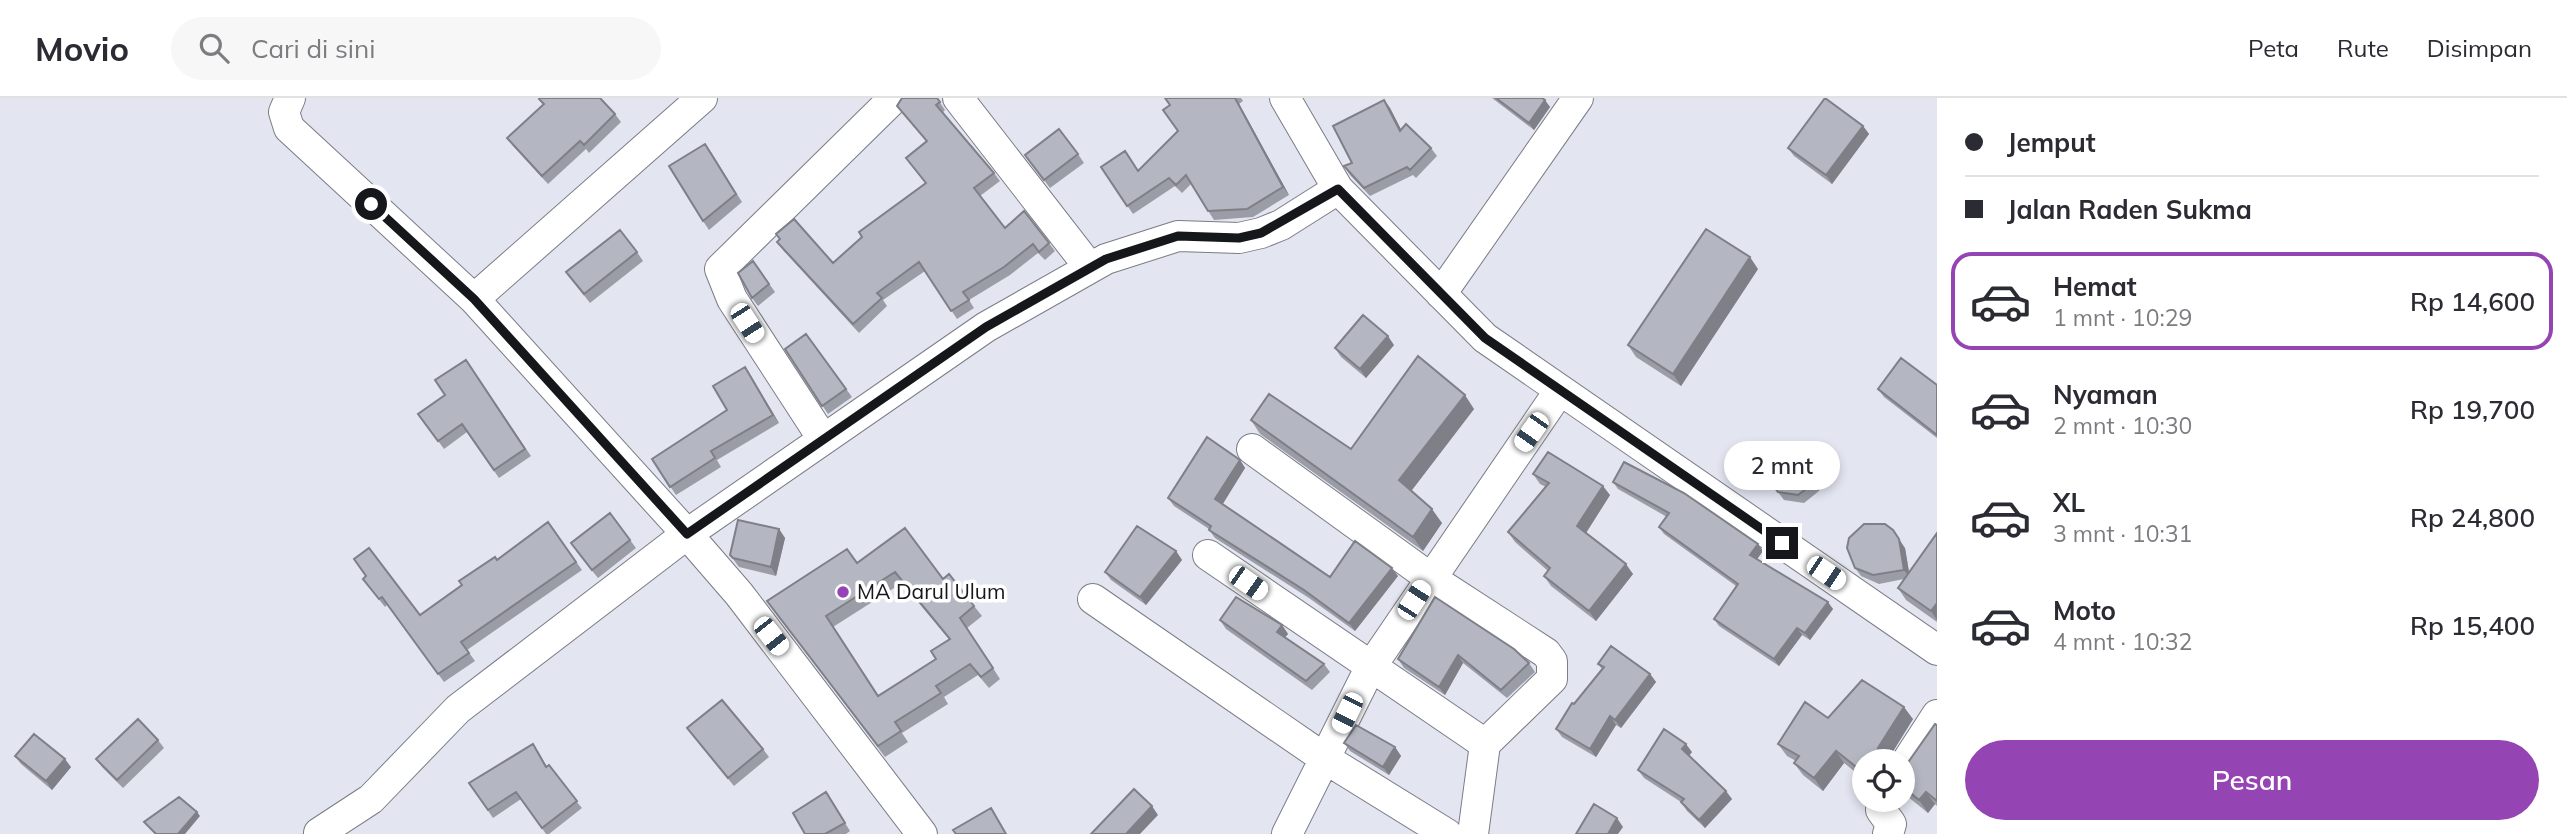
<!DOCTYPE html>
<html lang="id">
<head>
<meta charset="utf-8">
<style>
  :root { --surface:#fff; --page:#f7f7f7; --text:#2b2b33; --muted:#7c7c81; --line:#e1e1e2; --accent:#9544b3 }
  body { margin:0; font-family:Mulish,sans-serif; background:var(--page); color:var(--text); height:100vh; display:flex; flex-direction:column; font-size:26px; white-space:nowrap }
  * { box-sizing:border-box; margin:0 }
  p { font-size:23px; color:var(--muted) }
  .icon { flex:none; width:38px; height:38px; fill:none; stroke:currentColor; stroke-width:2; stroke-linecap:round; stroke-linejoin:round }
  .map { position:relative; flex:1; overflow:hidden }
  .side { display:flex; flex-direction:column; background:var(--surface); width:630px }
  .side>* { flex:none }
  .hud { display:grid; align-content:center; height:154px; padding:0 28px; background:var(--surface) }
  .fabs { position:absolute; left:1852px; top:651px; display:grid; gap:14px }
  .fabs a { display:grid; place-items:center; width:63px; height:63px; border-radius:50%; background:var(--surface); box-shadow:0 4px 10px #0003; font-size:35px }
  .end { position:absolute; width:32px; height:32px; margin:-16px; border:9px solid #16171b; background:#fff; box-shadow:0 0 0 4px #fff }
  .from { border-radius:50% }
  .bubble { position:absolute; height:49px; border-radius:24px; background:var(--surface); box-shadow:0 4px 10px #0003; font-size:23px; font-weight:600; line-height:49px; text-align:center }
  .car { position:absolute; width:21px; height:42px; margin:-21px -10px; border-radius:9px; box-shadow:0 0 5px 2px #0007; background:linear-gradient(#fff 24%,#345 0 40%,#fff 0 76%,#345 0 86%,#fff 0) }
  .hud b { display:flex; align-items:center; gap:24px; height:66px; font-size:26px }
  .hud b+b { border-top:2px solid var(--line) }
  .hud i { width:18px; height:18px; background:var(--text) }
  ul { padding:0; list-style:none }
  li { display:flex; align-items:center; gap:21px; height:98px; margin:0 14px 10px; padding:0 14px; border:4px solid transparent; border-radius:21px }
  li div { flex:1 }
  li b { display:block; font-size:26px }
  li em { font-style:normal; font-weight:600 }
  li.current { border-color:var(--accent) }
  li>.icon { width:63px; height:63px; stroke-width:1.5 }
  .action { display:flex; gap:14px; margin-top:auto; padding:14px 28px }
  .action a { flex:1; height:80px; border-radius:42px; background:var(--accent); color:#fff; font-size:28px; font-weight:600; line-height:80px; text-align:center }
  header { display:flex; align-items:center; gap:42px; box-sizing:border-box; height:98px; padding:0 35px; background:var(--surface); border-bottom:2px solid var(--line) }
  header strong { font-size:33px }
  nav { display:flex; gap:38px; margin-inline-start:auto; font-size:24px }
  .search { width:490px; height:63px; background:var(--page); display:flex; align-items:center; gap:18px; box-sizing:border-box; padding:0 24px; border-radius:38px; color:var(--muted); font-size:26px }
  main { display:flex; flex:1; min-height:0 }
  .map>svg:first-child { display:block }
  .lines { fill:none; stroke-linecap:round; stroke-linejoin:round }
  .minor-casing { stroke:#7a7c86; stroke-width:32 }
  .minor { stroke:#fff; stroke-width:30 }
  .wall { fill:#9b9da6; fill-rule:evenodd }
  .shaded-wall { fill:#7e7f87 }
  .building { fill:#b4b6c1; stroke:#7e7f87; stroke-width:2; fill-rule:evenodd }
  .route { stroke:#16171b; stroke-width:9 }
  .poi-dot { fill:#9544b3; stroke:#fff; stroke-width:2.5 }
  .labels { text-anchor:middle; stroke-width:7; stroke-linejoin:round; paint-order:stroke }
  .poi-label { font-size:21px; fill:#16171b; stroke:#fff; text-anchor:start }
</style>
</head>
<body>
<header>
<strong>Movio</strong>
<div class="search"><svg class="icon" aria-label="search" viewBox="0 0 24 24"><circle cx="10" cy="10" r="6"/><path d="M15 15l6 6"/></svg>Cari di sini</div>
<nav><a>Peta</a><a>Rute</a><a>Disimpan</a></nav>
</header>
<main>
<div class="map">
<svg width="1937" height="736" viewBox="0 0 1937 736">
  <rect width="100%" height="100%" fill="#e3e6f1"/>
  <g class="lines">
    <defs>
      <path id="minor" d="M 290,0 L 284,14 L 289,30 L 474,201 L 687,436 L 739,496 L 922,736
        M 958,0 L 1090,170
        M 1285,0 L 1338,91 L 1485,240 L 1937,552
        M 1441,196 L 1578,0
        M 474,201 L 702,0
        M 823,341 L 732,201 L 720,171 L 894,0
        M 1252,351 L 1429,479 L 1546,555 L 1552,563 L 1552,581 L 1485,646 L 1473,736
        M 1208,457 L 1485,646
        M 1093,501 L 1324,660 L 1447,736
        M 1902,671 L 1937,617
        M 1883,702 L 1881,712 L 1891,726 L 1888,736
        M 319,735 L 371,701 L 458,611 L 687,436 L 986,229 L 1106,161 L 1178,138 L 1239,140 L 1261,135 L 1281,127 L 1338,91
        M 1287,736 L 1370,570 L 1560,292"/>
    </defs>
    <use href="#minor" class="minor-casing"/>
    <use href="#minor" class="minor"/>
  </g>
  <path class="wall" d="M 937,0 L 945,12 L 942,15 L 994,75 L 1000,83 L 980,98 L 1005,130 L 1049,145 L 1055,153 L 1045,162 L 1038,155 L 1010,177 L 969,202 L 974,210 L 957,221 L 925,173 L 883,202 L 887,208 L 859,235 L 783,152 L 777,144 L 780,142 L 776,136 L 833,165 L 925,85 L 906,60 L 926,43 L 897,8 Z
    M 1165,0 L 1241,0 L 1243,3 L 1239,6 L 1289,97 L 1253,119 L 1214,122 L 1191,86 L 1182,95 L 1175,88 L 1133,116 L 1101,69 L 1138,72 L 1177,33 L 1170,7 Z
    M 1492,0 L 1542,0 L 1550,9 L 1534,32 Z
    M 539,1 L 615,16 L 621,24 L 589,55 L 586,51 L 548,86 L 513,48 L 507,40 L 543,7 Z
    M 1384,2 L 1390,10 L 1401,32 L 1431,50 L 1437,58 L 1416,80 L 1413,77 L 1370,98 L 1350,77 L 1344,68 L 1352,65 Z
    M 1863,28 L 1869,36 L 1832,86 L 1794,58 L 1788,50 Z
    M 711,54 L 742,104 L 709,132 L 703,123 Z
    M 1078,56 L 1084,65 L 1050,90 L 1031,65 Z
    M 637,154 L 643,163 L 590,205 L 566,174 Z
    M 753,163 L 775,194 L 758,208 L 752,200 Z
    M 1758,171 L 1681,288 L 1636,259 L 1628,247 Z
    M 806,236 L 852,299 L 828,316 L 785,251 Z
    M 1394,247 L 1366,280 L 1341,259 L 1335,250 Z
    M 466,262 L 531,358 L 499,380 L 467,334 L 444,351 L 418,316 L 445,297 Z
    M 750,277 L 779,325 L 717,362 L 721,369 L 676,397 L 652,361 L 727,312 Z
    M 1937,287 L 1937,340 L 1884,299 L 1878,291 Z
    M 1474,311 L 1411,393 L 1442,425 L 1423,453 L 1260,336 L 1251,322 L 1351,351 Z
    M 1240,362 L 1245,370 L 1222,406 L 1330,479 L 1398,478 L 1355,533 L 1309,500 L 1215,440 L 1209,432 L 1209,431 L 1174,408 L 1168,400 Z
    M 1822,374 L 1819,393 L 1804,405 L 1784,402 L 1767,379 Z
    M 1533,376 L 1610,397 L 1586,435 L 1633,476 L 1596,523 L 1551,488 L 1544,478 L 1548,473 L 1515,444 L 1508,434 L 1546,389 L 1540,386 Z
    M 1613,384 L 1763,453 L 1757,461 L 1833,511 L 1810,542 L 1802,537 L 1779,568 L 1719,528 L 1714,521 L 1736,488 L 1664,436 L 1659,429 L 1667,419 L 1618,391 Z
    M 548,424 L 582,472 L 467,552 L 475,563 L 444,584 L 387,507 L 385,509 L 369,489 L 420,517 Z
    M 779,431 L 785,440 L 776,478 L 739,469 L 730,457 Z
    M 1937,435 L 1937,524 L 1906,502 L 1898,490 L 1904,481 L 1879,486 L 1861,478 L 1855,470 L 1905,450 L 1909,474 Z
    M 630,442 L 636,450 L 598,480 L 577,454 Z
    M 1176,453 L 1182,462 L 1146,507 L 1111,482 L 1105,474 Z
    M 857,465 L 943,481 L 974,508 L 982,518 L 967,530 L 1000,581 L 989,590 L 978,577 L 944,599 L 948,606 L 902,635 L 908,644 L 885,659 L 767,503 ZM 902,485 L 949,541 L 936,561 L 878,598 L 833,529 Z
    M 1435,499 L 1529,565 L 1535,574 L 1507,600 L 1463,565 L 1445,597 L 1404,570 L 1398,561 Z
    M 1220,522 L 1282,527 L 1288,536 L 1285,539 L 1324,566 L 1330,574 L 1312,592 L 1226,531 Z
    M 1598,566 L 1650,576 L 1656,584 L 1621,630 L 1616,627 L 1596,659 L 1562,639 L 1556,631 L 1602,571 Z
    M 1828,620 L 1913,621 L 1887,663 L 1864,663 L 1864,681 L 1844,665 L 1823,693 L 1803,677 L 1794,665 L 1796,663 L 1787,658 L 1778,646 Z
    M 1937,627 L 1937,708 L 1935,706 L 1928,715 L 1902,694 L 1902,673 Z
    M 687,630 L 763,651 L 769,659 L 734,688 Z
    M 158,642 L 164,650 L 123,690 L 102,669 L 96,661 Z
    M 1344,645 L 1395,649 L 1401,658 L 1389,677 L 1350,653 Z
    M 538,653 L 547,669 L 582,710 L 549,736 L 546,736 L 521,701 L 493,720 L 469,685 Z
    M 1692,654 L 1689,658 L 1732,701 L 1705,730 L 1687,713 L 1681,704 L 1644,680 L 1638,672 Z
    M 15,658 L 71,669 L 52,692 L 21,666 Z
    M 826,694 L 850,733 L 846,736 L 805,736 Z"/>
  <path class="shaded-wall" d="M 1235,0 L 1239,6 L 1289,97 L 1283,89 Z
    M 1384,2 L 1390,10 L 1406,41 L 1400,33 Z
    M 1545,2 L 1550,9 L 1534,32 L 1529,25 Z
    M 1863,28 L 1869,36 L 1832,86 L 1826,77 Z
    M 1750,159 L 1758,171 L 1681,288 L 1673,276 Z
    M 1388,238 L 1394,247 L 1366,280 L 1360,271 Z
    M 745,269 L 750,277 L 779,325 L 773,317 Z
    M 1465,297 L 1474,311 L 1409,396 L 1399,382 Z
    M 1240,362 L 1245,370 L 1221,409 L 1215,401 Z
    M 1816,365 L 1822,374 L 1819,393 L 1814,385 Z
    M 1603,388 L 1610,397 L 1584,438 L 1577,428 Z
    M 1432,411 L 1442,425 L 1423,453 L 1413,439 Z
    M 779,431 L 785,440 L 776,478 L 771,469 Z
    M 1893,432 L 1905,450 L 1910,480 L 1904,472 Z
    M 1758,446 L 1763,453 L 1755,464 L 1750,457 Z
    M 1176,453 L 1182,462 L 1146,507 L 1140,499 Z
    M 1626,466 L 1633,476 L 1596,523 L 1589,513 Z
    M 1392,470 L 1398,478 L 1355,533 L 1349,525 Z
    M 1828,504 L 1833,511 L 1810,542 L 1805,535 Z
    M 1937,505 L 1937,522 L 1931,513 Z
    M 1282,527 L 1288,536 L 1283,542 L 1277,534 Z
    M 1797,530 L 1802,537 L 1779,568 L 1774,561 Z
    M 1458,557 L 1463,565 L 1445,597 L 1439,589 Z
    M 1650,576 L 1656,584 L 1621,630 L 1615,622 Z
    M 1904,609 L 1913,621 L 1887,663 L 1878,663 L 1876,658 L 1878,650 Z
    M 1610,618 L 1616,627 L 1596,659 L 1590,651 Z
    M 1686,646 L 1692,654 L 1688,659 L 1682,651 Z
    M 1395,649 L 1401,658 L 1389,677 L 1383,669 Z
    M 1836,653 L 1844,665 L 1823,693 L 1814,680 Z
    M 65,661 L 71,669 L 52,692 L 46,683 Z
    M 1726,693 L 1732,701 L 1705,730 L 1699,722 Z
    M 1926,694 L 1935,706 L 1928,715 L 1919,702 Z
    M 1152,708 L 1158,717 L 1140,736 L 1126,736 Z
    M 197,714 L 200,718 L 185,736 L 178,736 Z
    M 1617,720 L 1623,729 L 1618,736 L 1608,736 Z"/>
  <path class="building" d="M 540,0 L 600,0 L 615,16 L 584,47 L 580,43 L 542,78 L 507,40 L 544,6 L 539,1 Z
    M 902,0 L 937,0 L 940,4 L 936,7 L 994,75 L 974,90 L 1005,130 L 1024,113 L 1049,145 L 1039,154 L 1033,146 L 1004,169 L 963,194 L 969,202 L 951,213 L 919,164 L 877,195 L 882,200 L 853,226 L 777,144 L 780,141 L 776,136 L 794,121 L 833,165 L 862,139 L 859,134 L 926,85 L 906,60 L 927,43 L 897,8 Z
    M 1165,0 L 1235,0 L 1283,89 L 1247,111 L 1208,113 L 1186,77 L 1176,87 L 1169,80 L 1127,108 L 1101,69 L 1125,53 L 1138,73 L 1178,33 L 1163,12 L 1170,7 Z
    M 1496,0 L 1542,0 L 1545,2 L 1529,25 Z
    M 1825,0 L 1863,28 L 1826,77 L 1788,50 Z
    M 1384,2 L 1400,33 L 1406,26 L 1431,50 L 1410,72 L 1407,69 L 1364,90 L 1344,68 L 1352,65 L 1333,28 Z
    M 1059,31 L 1078,56 L 1044,82 L 1025,57 Z
    M 705,46 L 736,96 L 703,123 L 669,68 Z
    M 1706,131 L 1750,159 L 1673,276 L 1628,247 Z
    M 620,132 L 637,154 L 584,196 L 566,174 Z
    M 753,163 L 769,186 L 752,200 L 738,175 Z
    M 1363,217 L 1388,238 L 1360,271 L 1335,250 Z
    M 806,236 L 846,291 L 822,308 L 785,251 Z
    M 1418,258 L 1465,297 L 1399,382 L 1432,411 L 1413,439 L 1251,322 L 1269,296 L 1351,351 Z
    M 1901,260 L 1937,287 L 1937,337 L 1878,291 Z
    M 466,262 L 525,351 L 494,372 L 462,326 L 438,343 L 418,316 L 445,297 L 435,282 Z
    M 745,269 L 773,317 L 711,353 L 715,360 L 670,389 L 652,361 L 727,312 L 713,288 Z
    M 1207,339 L 1240,362 L 1215,401 L 1330,479 L 1355,443 L 1392,470 L 1349,525 L 1304,492 L 1209,432 L 1211,428 L 1168,400 Z
    M 1785,347 L 1805,350 L 1816,365 L 1814,385 L 1798,397 L 1778,394 L 1767,379 L 1769,359 Z
    M 1548,354 L 1603,388 L 1577,428 L 1626,466 L 1589,513 L 1544,478 L 1550,470 L 1508,434 L 1549,385 L 1533,376 Z
    M 1624,364 L 1684,395 L 1758,446 L 1750,457 L 1828,504 L 1805,535 L 1797,530 L 1774,561 L 1714,521 L 1738,486 L 1659,429 L 1669,415 L 1613,384 Z
    M 610,415 L 630,442 L 592,472 L 571,445 Z
    M 738,422 L 779,431 L 771,469 L 733,460 L 730,457 Z
    M 548,424 L 576,464 L 461,544 L 469,555 L 438,576 L 382,499 L 379,501 L 363,481 L 366,478 L 354,461 L 369,450 L 420,517 L 462,487 L 459,483 L 495,459 L 497,462 Z
    M 1864,426 L 1885,426 L 1893,432 L 1899,441 L 1904,472 L 1873,477 L 1855,470 L 1847,450 L 1849,440 Z
    M 1137,428 L 1176,453 L 1140,499 L 1105,474 Z
    M 905,430 L 943,481 L 949,476 L 974,508 L 960,520 L 993,570 L 981,579 L 970,566 L 936,588 L 941,595 L 895,624 L 901,633 L 878,648 L 767,503 L 847,451 L 857,465 ZM 895,474 L 950,541 L 931,553 L 936,561 L 878,598 L 826,518 Z
    M 1937,435 L 1937,505 L 1931,513 L 1898,490 Z
    M 1236,499 L 1282,527 L 1277,534 L 1324,566 L 1306,583 L 1220,522 Z
    M 1435,499 L 1514,551 L 1529,565 L 1501,592 L 1458,557 L 1439,589 L 1398,561 Z
    M 1611,548 L 1650,576 L 1615,622 L 1610,618 L 1590,651 L 1556,631 L 1572,605 L 1574,606 L 1604,569 L 1598,566 Z
    M 1862,582 L 1904,609 L 1878,650 L 1876,658 L 1878,663 L 1864,663 L 1864,675 L 1836,653 L 1814,680 L 1794,665 L 1799,658 L 1778,646 L 1805,604 L 1828,620 Z
    M 722,602 L 763,651 L 728,680 L 687,630 Z
    M 138,621 L 158,642 L 117,682 L 96,661 Z
    M 1935,626 L 1937,627 L 1937,703 L 1926,694 L 1919,702 L 1902,688 L 1902,673 Z
    M 1356,627 L 1395,649 L 1383,669 L 1344,645 Z
    M 1664,631 L 1686,646 L 1682,651 L 1726,693 L 1699,722 L 1681,704 L 1684,701 L 1638,672 Z
    M 34,636 L 65,661 L 46,683 L 15,658 Z
    M 533,646 L 546,669 L 549,667 L 577,703 L 542,730 L 516,694 L 488,712 L 469,685 Z
    M 1134,691 L 1152,708 L 1126,736 L 1091,736 Z
    M 826,694 L 845,725 L 825,736 L 805,736 L 793,715 Z
    M 179,699 L 197,714 L 178,736 L 156,736 L 144,724 Z
    M 1594,706 L 1617,720 L 1608,736 L 1576,736 Z
    M 991,710 L 1006,736 L 956,736 L 953,732 Z"/>
  <g class="lines">
    <path class="route" d="M 371,106 L 474,201 L 687,436 L 986,229 L 1106,161 L 1178,138 L 1239,140 L 1261,135 L 1338,91 L 1485,240 L 1782,445"/>
  </g>
  <circle class="poi-dot" cx="843" cy="494" r="7"/>
  <g class="labels">
    <g class="poi-label">
      <text x="857" y="501">MA Darul Ulum</text>
    </g>
  </g>
</svg>
<div class="fabs">
<a><svg class="icon" aria-label="locate" viewBox="0 0 24 24"><circle cx="12" cy="12" r="6"/><path d="M12 2v4M12 18v4M2 12h4M18 12h4"/></svg></a>
</div>
<i class="end from" style="left:371px;top:106px"></i>
<i class="end" style="left:1782px;top:445px"></i>
<div class="bubble" style="left:1724px;top:343px;width:116px">2 mnt</div>
<i class="car" style="left:747px;top:225px;rotate:147deg"></i>
<i class="car" style="left:1531px;top:334px;rotate:215deg"></i>
<i class="car" style="left:1826px;top:475px;rotate:124deg"></i>
<i class="car" style="left:1248px;top:485px;rotate:125deg"></i>
<i class="car" style="left:1414px;top:502px;rotate:33deg"></i>
<i class="car" style="left:771px;top:538px;rotate:142deg"></i>
<i class="car" style="left:1347px;top:615px;rotate:206deg"></i>
</div>
<section class="side">
<div class="hud">
<b><i class="from"></i>Jemput</b>
<b><i></i>Jalan Raden Sukma</b>
</div>
<ul>
<li class="current"><svg class="icon" aria-label="car" viewBox="0 0 24 24"><path d="M5 17H2v-5l4-1 3-4h7l3 4 3 1v5h-3M9 17h6M6 11h13"/><circle cx="7" cy="17" r="2"/><circle cx="17" cy="17" r="2"/></svg><div><b>Hemat</b><p>1 mnt · 10:29</p></div><em>Rp 14,600</em></li>
<li><svg class="icon" aria-label="car" viewBox="0 0 24 24"><path d="M5 17H2v-5l4-1 3-4h7l3 4 3 1v5h-3M9 17h6M6 11h13"/><circle cx="7" cy="17" r="2"/><circle cx="17" cy="17" r="2"/></svg><div><b>Nyaman</b><p>2 mnt · 10:30</p></div><em>Rp 19,700</em></li>
<li><svg class="icon" aria-label="car" viewBox="0 0 24 24"><path d="M5 17H2v-5l4-1 3-4h7l3 4 3 1v5h-3M9 17h6M6 11h13"/><circle cx="7" cy="17" r="2"/><circle cx="17" cy="17" r="2"/></svg><div><b>XL</b><p>3 mnt · 10:31</p></div><em>Rp 24,800</em></li>
<li><svg class="icon" aria-label="car" viewBox="0 0 24 24"><path d="M5 17H2v-5l4-1 3-4h7l3 4 3 1v5h-3M9 17h6M6 11h13"/><circle cx="7" cy="17" r="2"/><circle cx="17" cy="17" r="2"/></svg><div><b>Moto</b><p>4 mnt · 10:32</p></div><em>Rp 15,400</em></li>
</ul>
<div class="action"><a>Pesan</a></div>
</section>
</main>
</body>
</html>
